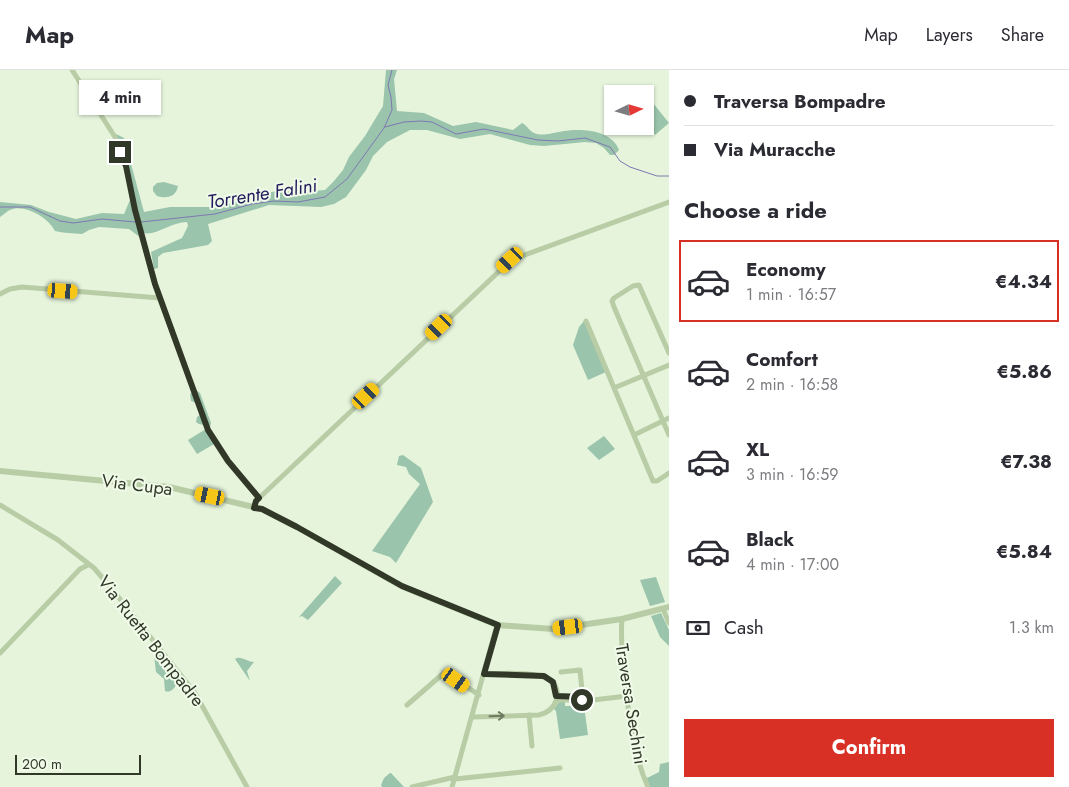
<!DOCTYPE html>
<html lang="en">
<head>
<meta charset="utf-8">
<style>
  :root { --surface:#fff; --page:#f2f2f3; --text:#2b2b33; --muted:#7c7c81; --line:#e1e1e2; --accent:#d93025 }
  body { margin:0; font-family:Jost,sans-serif; background:var(--page); color:var(--text); height:100vh; display:flex; flex-direction:column; font-size:19px; white-space:nowrap }
  * { box-sizing:border-box; margin:0 }
  p { font-size:16px; color:var(--muted) }
  .icon { flex:none; width:28px; height:28px; fill:none; stroke:currentColor; stroke-width:2; stroke-linecap:round; stroke-linejoin:round }
  .map { position:relative; flex:1; overflow:hidden }
  .drawer { display:flex; flex-direction:column; background:var(--surface); width:400px }
  .drawer>* { flex:none }
  .hud { display:grid; align-content:center; height:110px; padding:0 15px; background:var(--surface) }
  .needle { width:32px; rotate:85deg }
  .controls { position:absolute; left:604px; top:15px; display:grid; gap:10px }
  .controls a { display:grid; place-items:center; width:50px; height:50px; border-radius:0px; background:var(--surface); box-shadow:0 1px 4px #0004; font-size:25px }
  .scale { position:absolute; left:15px; bottom:12px; width:126px; box-sizing:border-box; padding-left:5px; border:2px solid #323828; border-top:0; font-size:14px; line-height:18px; white-space:nowrap; color:#323828; -webkit-text-stroke:4px #effbe8; paint-order:stroke }
  .end { position:absolute; width:22px; height:22px; margin:-11px; border:6px solid #323828; background:#fff; box-shadow:0 0 0 2px #fff }
  .from { border-radius:50% }
  .bubble { position:absolute; height:35px; border-radius:0px; background:var(--surface); box-shadow:0 1px 4px #0004; font-size:16px; font-weight:700; line-height:35px; text-align:center }
  .car { position:absolute; width:15px; height:30px; margin:-15px -8px; border-radius:6px; box-shadow:0 0 4px 1px #0007; background:linear-gradient(#f5c518 24%,#345 0 40%,#f5c518 0 76%,#345 0 86%,#f5c518 0) }
  .hud b { display:flex; align-items:center; gap:18px; height:48px; font-size:19px }
  .hud b+b { border-top:1px solid var(--line) }
  .hud i { width:12px; height:12px; background:var(--text) }
  ul { padding:0; list-style:none }
  li { display:flex; align-items:center; gap:15px; height:82px; margin:0 10px 8px; padding:0 5px; border:2px solid transparent; border-radius:0px }
  li div { flex:1 }
  li b { display:block; font-size:19px }
  li em { font-style:normal; font-weight:700 }
  li.active { border-color:var(--accent) }
  li>.icon { width:45px; height:45px; stroke-width:1.5 }
  h2 { padding:0 15px; font-size:22px; line-height:60px }
  .pay { display:flex; align-items:center; gap:12px; height:55px; padding:0 15px; font-size:19px }
  .pay p { margin-inline-start:auto }
  .button { display:flex; gap:10px; margin-top:auto; padding:10px 15px }
  .button a { flex:1; height:58px; border-radius:0px; background:var(--accent); color:#fff; font-size:20px; font-weight:700; line-height:58px; text-align:center }
  header { display:flex; align-items:center; gap:30px; box-sizing:border-box; height:70px; padding:0 25px; background:var(--surface); border-bottom:1px solid var(--line) }
  header strong { font-size:24px }
  nav { display:flex; gap:28px; margin-inline-start:auto; font-size:18px }
  main { display:flex; flex:1; min-height:0 }
  .map>svg:first-child { display:block }
  .green { fill:#9ac4ab }
  .lines { fill:none; stroke-linecap:round; stroke-linejoin:round }
  .stream { stroke:#7f78b3; stroke-width:1 }
  .minor { stroke:#b8cda6; stroke-width:5 }
  .tertiary { stroke:#b8cda6; stroke-width:6 }
  .oneway { stroke:#6e7b61 }
  .route { stroke:#323828; stroke-width:6 }
  .labels { text-anchor:middle; stroke-width:4; stroke-linejoin:round; paint-order:stroke }
  .street-label { font-size:18px; fill:#323828; stroke:#effbe8 }
  .water-label { font-size:19px; font-style:italic; fill:#231a5d; stroke:#effbe8 }
</style>
</head>
<body>
<header>
<strong>Map</strong>
<nav><a>Map</a><a>Layers</a><a>Share</a></nav>
</header>
<main>
<div class="map">
<svg width="669" height="717" viewBox="0 0 669 717">
  <rect width="100%" height="100%" fill="#e5f4db"/>
  <path class="green" d="M 386,0 L 397,0 L 394,9 L 397,41 L 424,43 L 453,56 L 476,52 L 513,60 L 522,53 C 528,56 530,63 537,64 C 545,66 556,62 564,61 C 582,58 612,60 619,80 L 614,85 L 610,85 L 604,78 L 596,73 L 585,72 L 544,76 L 530,75 L 490,64 L 460,69 L 427,60 L 410,60 L 387,72 L 373,86 L 366,100 L 346,127 L 334,134 L 321,137 L 269,135 L 208,154 L 212,171 L 208,175 L 163,183 L 158,187 L 158,198 L 154,199 L 151,182 L 182,168 L 188,156 L 187,152 C 172,152 155,166 144,163 L 116,64 L 124,68 L 144,142 L 170,137 L 219,137 L 249,128 L 276,121 L 303,122 L 325,120 L 334,111 L 343,100 L 349,87 L 365,66 L 383,36 Z
    M 653,33 L 669,53 L 655,65 L 645,52 L 645,39 Z
    M 164,112 L 178,116 C 176,127 167,129 157,126 L 153,121 L 153,117 L 157,113 Z
    M 130,125 L 141,168 L 129,159 L 99,157 L 89,160 L 82,164 C 73,163 63,163 55,161 C 49,148 24,133 10,140 C 7,141 3,145 0,147 L 0,132 L 31,135 L 49,142 L 76,149 L 102,143 L 124,144 L 130,130 Z
    M 585,250 L 606,302 L 588,310 L 573,275 L 579,257 Z
    M 196,320 L 200,323 L 211,353 L 210,357 L 206,360 L 214,374 L 197,384 L 188,370 L 206,359 L 204,355 L 199,354 L 196,352 L 197,347 L 200,345 L 196,333 L 191,331 L 190,324 Z
    M 604,366 L 615,379 L 599,390 L 587,378 Z
    M 403,385 L 421,398 L 433,432 L 396,493 L 390,487 L 372,481 L 420,414 L 409,404 L 406,397 L 397,395 L 399,386 Z
    M 335,506 L 342,513 L 308,550 L 302,546 L 299,547 Z
    M 656,507 L 665,532 L 650,536 L 640,510 Z
    M 661,543 L 669,560 L 669,576 L 660,567 L 651,546 Z
    M 159,582 L 178,605 L 174,602 L 172,603 L 176,615 C 174,619 170,623 165,621 L 164,609 L 156,602 L 154,585 Z
    M 237,588 C 243,587 247,592 254,592 L 247,601 L 250,611 L 235,589 Z
    M 559,632 L 565,632 L 565,636 L 584,636 L 588,665 L 560,669 L 556,641 L 554,639 Z
    M 669,692 L 669,717 L 649,717 L 645,709 L 659,702 L 660,694 Z
    M 390,703 L 391,703 L 404,717 L 382,717 L 381,715 L 384,708 Z"/>
  <g class="lines">
    <path class="stream" d="M 385,57 L 404,52 L 421,51 L 432,52 L 456,64 L 484,59 L 538,70 L 558,71 L 585,68 L 610,77 L 620,91 L 630,97 L 657,106 L 669,106
      M 0,137 L 30,137 L 60,151 L 73,153 L 102,149 L 135,152
      M 141,152 L 215,144 L 252,134 L 274,131 L 298,132 L 325,127 L 347,109 L 384,58 L 392,40 L 391,27 L 388,15 L 392,0"/>
    <path class="minor" d="M 72,0 L 115,67 L 126,96 L 135,140 L 155,214 L 208,360 L 228,391 L 259,429
      M 0,224 L 10,219 L 22,217 L 160,228
      M 586,251 L 653,411 L 657,411 L 669,403
      M 669,283 L 639,215 L 633,216 L 614,228 L 612,231 L 614,237 L 669,365
      M 614,318 L 669,295
      M 634,365 L 669,348
      M 0,435 L 58,470 L 94,498 L 112,519 L 195,623 L 247,717
      M 254,438 L 256,431 L 511,190 L 669,132
      M 663,539 L 669,553
      M 622,549 C 620,570 623,590 625,611 C 629,647 633,684 648,717
      M 0,583 L 80,499 L 88,495
      M 561,602 L 580,600 L 583,630
      M 556,626 L 576,626
      M 556,630 L 593,630 L 627,626
      M 407,635 L 445,602 L 479,625
      M 529,645 L 532,676
      M 473,647 L 539,645 C 547,643 553,639 556,631 C 567,596 502,604 484,604
      M 455,709 L 560,698
      M 412,717 L 455,707
      M 452,717 L 497,555"/>
    <path class="tertiary" d="M 0,401 L 169,417 L 262,439 L 297,457 L 401,516 L 497,555 L 553,559 L 622,549 L 669,537"/>
  </g>
  <defs><path id="oneway-shaft" d="M-6 0H5M1.5-3L5.5 0L1.5 3" fill="none" stroke-width="1.6" stroke-linecap="round" stroke-linejoin="round" transform="scale(1.25)"/></defs>
  <use class="oneway" href="#oneway-shaft" transform="translate(497 646) rotate(-2)"/>
  <g class="lines">
    <path class="route" d="M 120,82 L 126,96 L 135,140 L 155,214 L 208,360 L 228,391 L 259,428 L 256,431 L 254,438 L 262,439 L 297,457 L 402,516 L 498,555 L 484,604 L 544,606 L 553,612 L 556,626 L 582,627 L 582,630"/>
  </g>
  <g class="labels">
    <g class="street-label">
      <text transform="translate(137 415) rotate(7)" y="6">Via Cupa</text>
      <text transform="translate(151 571) rotate(52)" y="6">Via Ruetta Bompadre</text>
      <text transform="translate(631 634) rotate(81)" y="6">Traversa Sechini</text>
    </g>
    <g class="water-label">
      <text transform="translate(262 123) rotate(-9)" y="7">Torrente Falini</text>
    </g>
  </g>
</svg>
<div class="controls">
<a><svg class="needle" viewBox="-14 -14 28 28"><path d="M0-13l5 13h-10z" fill="#e53935"/><path d="M0 13l5-13h-10z" fill="#7c7c81"/></svg></a>
</div>
<div class="scale">200 m</div>
<i class="end from" style="left:582px;top:630px"></i>
<i class="end" style="left:120px;top:82px"></i>
<div class="bubble" style="left:79px;top:10px;width:82px">4 min</div>
<i class="car" style="left:510px;top:190px;rotate:227deg"></i>
<i class="car" style="left:63px;top:221px;rotate:94deg"></i>
<i class="car" style="left:439px;top:257px;rotate:226deg"></i>
<i class="car" style="left:366px;top:326px;rotate:47deg"></i>
<i class="car" style="left:210px;top:426px;rotate:282deg"></i>
<i class="car" style="left:568px;top:557px;rotate:263deg"></i>
<i class="car" style="left:456px;top:610px;rotate:125deg"></i>
</div>
<section class="drawer">
<div class="hud">
<b><i class="from"></i>Traversa Bompadre</b>
<b><i></i>Via Muracche</b>
</div>
<h2>Choose a ride</h2>
<ul>
<li class="active"><svg class="icon" aria-label="car" viewBox="0 0 24 24"><path d="M5 17H2v-5l4-1 3-4h7l3 4 3 1v5h-3M9 17h6M6 11h13"/><circle cx="7" cy="17" r="2"/><circle cx="17" cy="17" r="2"/></svg><div><b>Economy</b><p>1 min · 16:57</p></div><em>€4.34</em></li>
<li><svg class="icon" aria-label="car" viewBox="0 0 24 24"><path d="M5 17H2v-5l4-1 3-4h7l3 4 3 1v5h-3M9 17h6M6 11h13"/><circle cx="7" cy="17" r="2"/><circle cx="17" cy="17" r="2"/></svg><div><b>Comfort</b><p>2 min · 16:58</p></div><em>€5.86</em></li>
<li><svg class="icon" aria-label="car" viewBox="0 0 24 24"><path d="M5 17H2v-5l4-1 3-4h7l3 4 3 1v5h-3M9 17h6M6 11h13"/><circle cx="7" cy="17" r="2"/><circle cx="17" cy="17" r="2"/></svg><div><b>XL</b><p>3 min · 16:59</p></div><em>€7.38</em></li>
<li><svg class="icon" aria-label="car" viewBox="0 0 24 24"><path d="M5 17H2v-5l4-1 3-4h7l3 4 3 1v5h-3M9 17h6M6 11h13"/><circle cx="7" cy="17" r="2"/><circle cx="17" cy="17" r="2"/></svg><div><b>Black</b><p>4 min · 17:00</p></div><em>€5.84</em></li>
</ul>
<div class="pay"><svg class="icon" aria-label="cash" viewBox="0 0 24 24"><path d="M3 7h18v10H3z"/><circle cx="12" cy="12" r="2"/></svg>Cash<p>1.3 km</p></div>
<div class="button"><a>Confirm</a></div>
</section>
</main>
</body>
</html>
